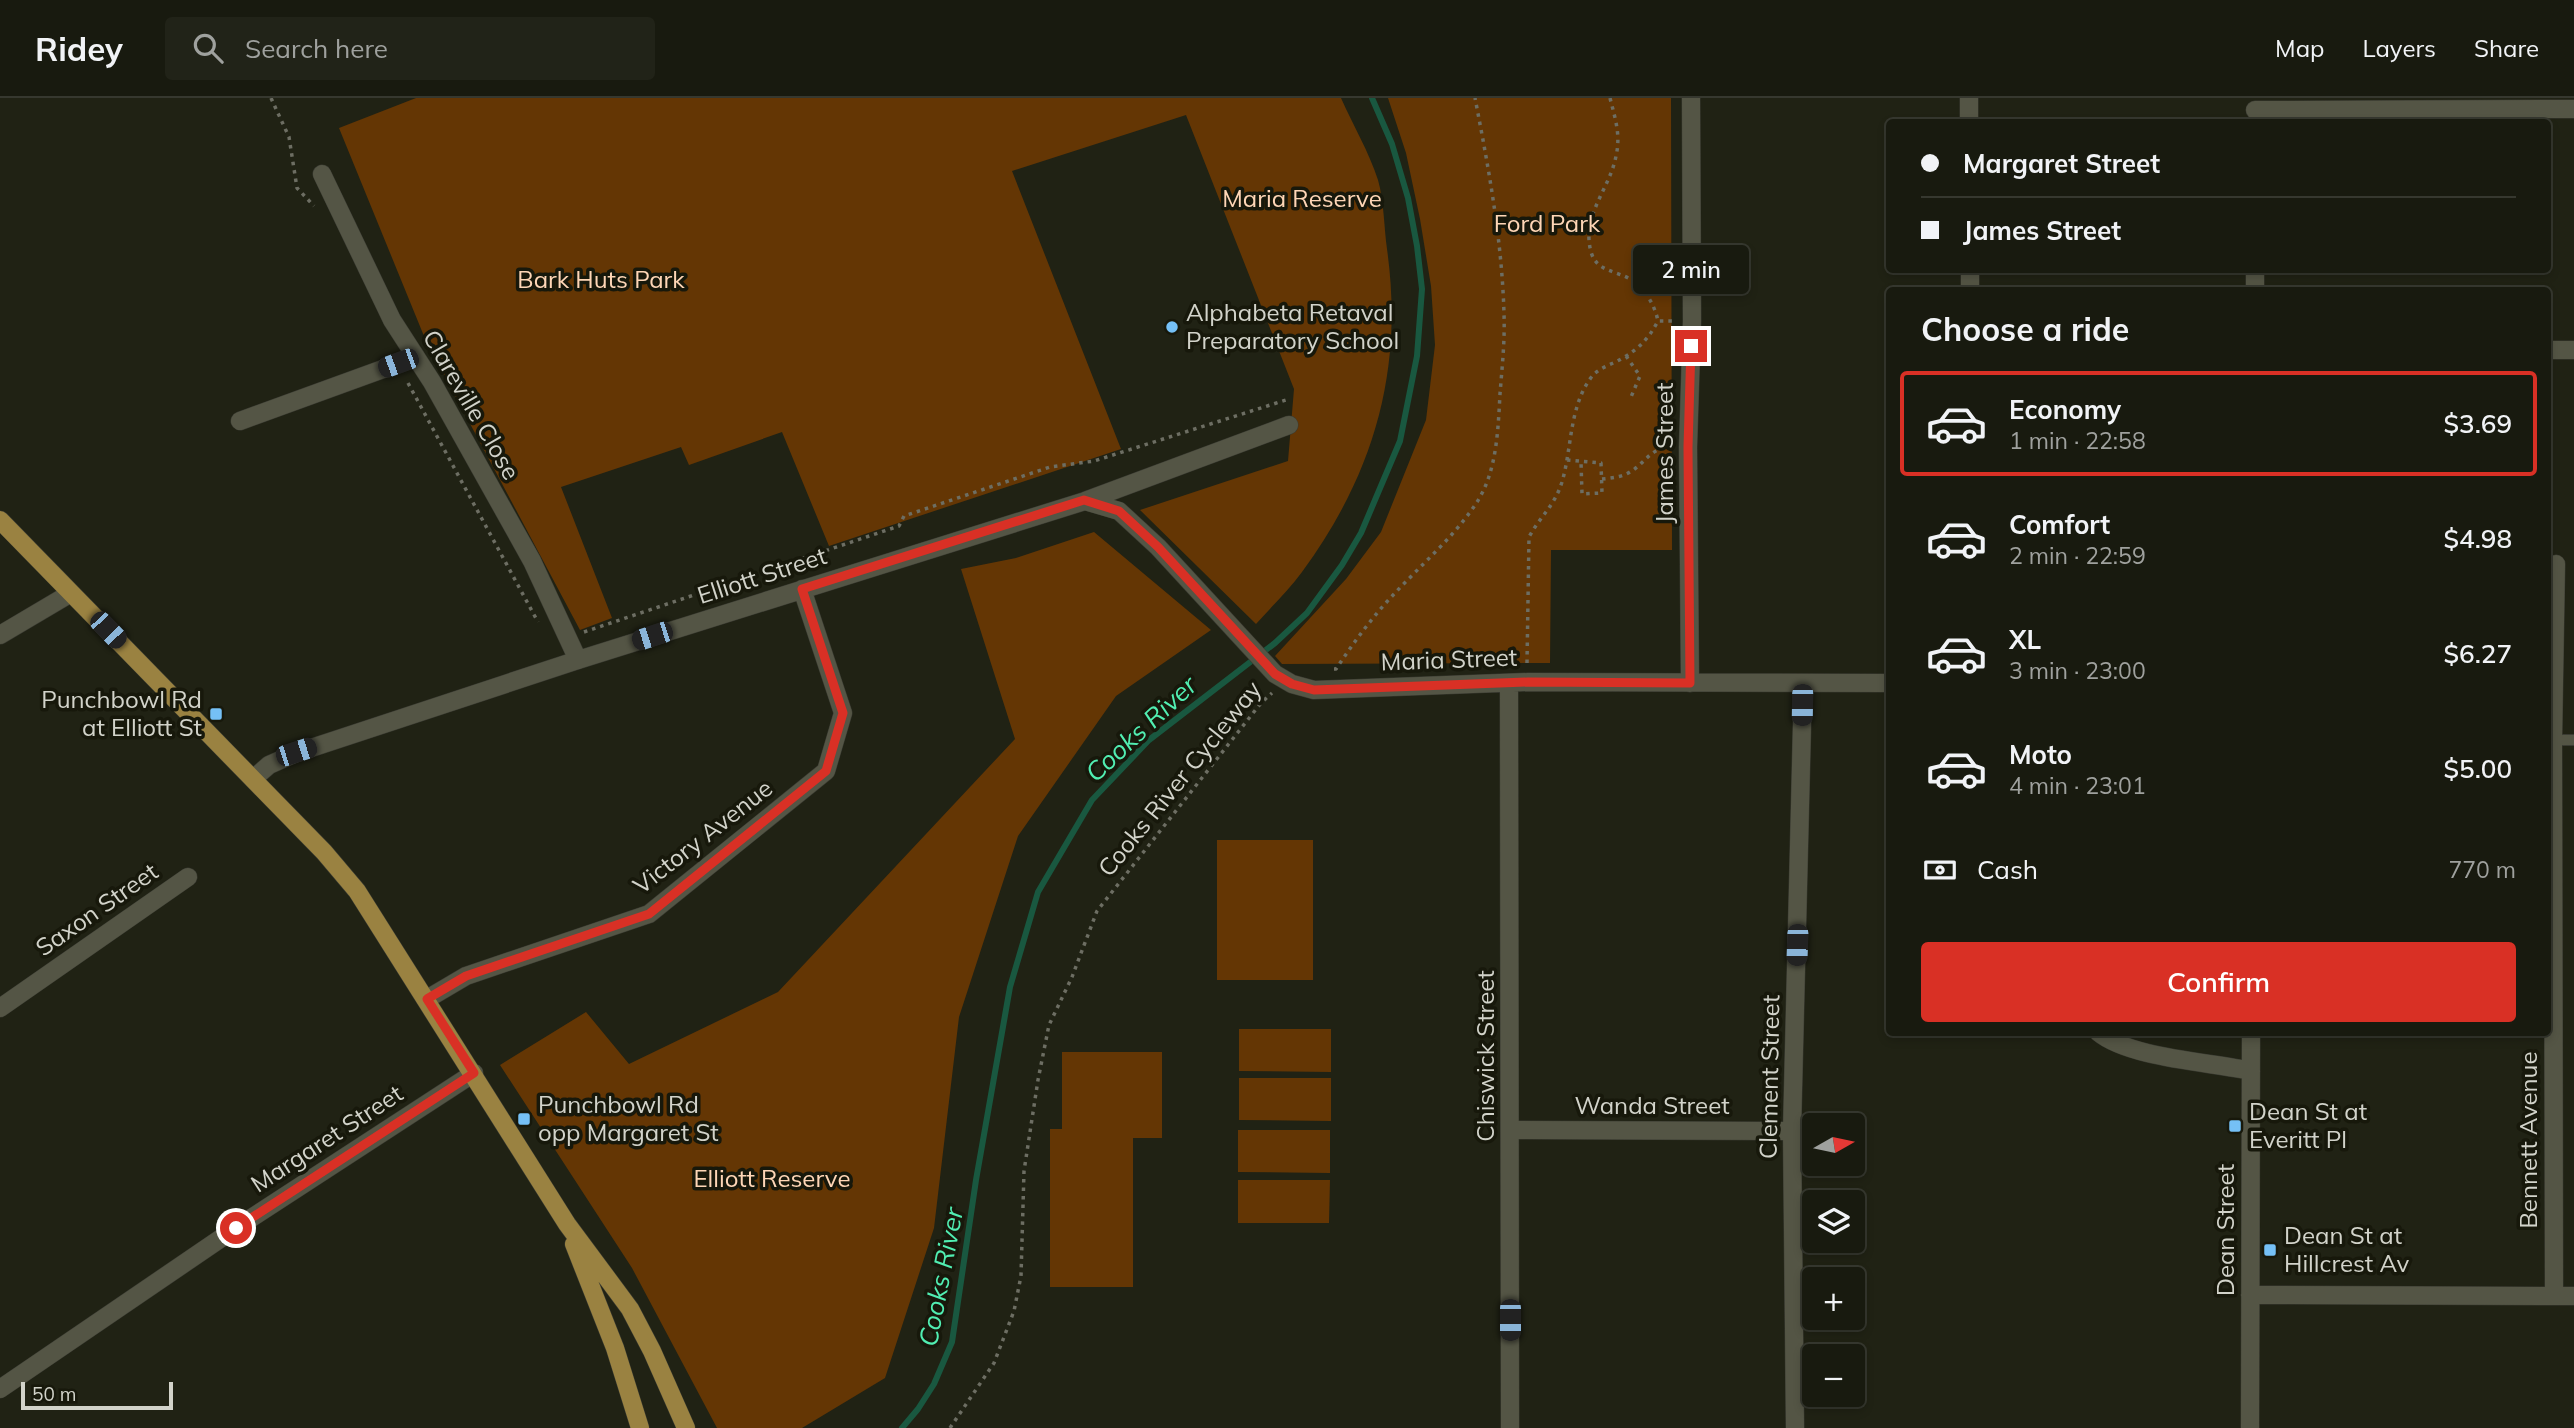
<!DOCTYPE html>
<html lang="en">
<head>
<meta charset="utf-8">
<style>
  :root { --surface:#181a0f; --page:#212318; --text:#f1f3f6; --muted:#9fa19e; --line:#36382f; --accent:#d93025 }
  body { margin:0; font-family:Mulish,sans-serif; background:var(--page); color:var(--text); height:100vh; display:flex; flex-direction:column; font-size:26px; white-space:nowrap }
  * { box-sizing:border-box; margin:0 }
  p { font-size:23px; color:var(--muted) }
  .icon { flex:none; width:38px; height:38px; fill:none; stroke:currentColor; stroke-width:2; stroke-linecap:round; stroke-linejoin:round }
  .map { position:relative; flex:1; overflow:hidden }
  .sheet { position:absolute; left:1886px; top:189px; width:665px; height:749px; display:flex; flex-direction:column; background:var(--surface); border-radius:7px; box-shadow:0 4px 10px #0003,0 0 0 2px var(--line) }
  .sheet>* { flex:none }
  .hud { position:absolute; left:1886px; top:21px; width:665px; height:154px; border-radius:7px; box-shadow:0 4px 10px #0003,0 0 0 2px var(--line); display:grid; align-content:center; height:154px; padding:0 35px; background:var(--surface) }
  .needle { width:46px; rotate:81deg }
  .buttons { position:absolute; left:1802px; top:1015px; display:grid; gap:14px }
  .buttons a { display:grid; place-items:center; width:63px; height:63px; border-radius:7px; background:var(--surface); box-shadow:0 4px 10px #0003,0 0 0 2px var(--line); font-size:35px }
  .scale { position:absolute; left:21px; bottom:18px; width:152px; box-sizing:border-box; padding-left:7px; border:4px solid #d2d3ca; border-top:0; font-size:19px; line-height:24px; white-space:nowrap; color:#d2d3ca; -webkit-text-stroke:5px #17180b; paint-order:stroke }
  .end { position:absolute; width:32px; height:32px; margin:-16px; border:9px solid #d93025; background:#fff; box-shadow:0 0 0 4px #fff }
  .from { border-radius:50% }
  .bubble { position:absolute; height:49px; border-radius:7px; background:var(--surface); box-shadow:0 4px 10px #0003,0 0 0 2px var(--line); font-size:23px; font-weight:600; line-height:49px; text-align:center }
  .car { position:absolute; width:21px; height:42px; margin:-21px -10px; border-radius:9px; box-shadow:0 0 5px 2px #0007; background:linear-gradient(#222 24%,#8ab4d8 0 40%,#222 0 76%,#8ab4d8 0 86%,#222 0) }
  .hud b { display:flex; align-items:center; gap:24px; height:66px; font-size:26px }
  .hud b+b { border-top:2px solid var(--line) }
  .hud i { width:18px; height:18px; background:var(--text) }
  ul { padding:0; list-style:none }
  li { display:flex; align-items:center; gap:21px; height:105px; margin:0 14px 10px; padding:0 21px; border:4px solid transparent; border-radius:7px }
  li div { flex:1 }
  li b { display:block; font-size:26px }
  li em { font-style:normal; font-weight:600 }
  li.active { border-color:var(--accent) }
  li>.icon { width:63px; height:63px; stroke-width:1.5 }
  h2 { padding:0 35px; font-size:32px; line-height:84px }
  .pay { display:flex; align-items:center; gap:18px; height:77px; padding:0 35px; font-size:26px }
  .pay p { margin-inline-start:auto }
  .action { display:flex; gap:14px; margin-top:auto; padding:14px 35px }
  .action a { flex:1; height:80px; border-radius:7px; background:var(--accent); color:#fff; font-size:28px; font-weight:600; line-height:80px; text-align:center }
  header { display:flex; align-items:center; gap:42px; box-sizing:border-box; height:98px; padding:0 35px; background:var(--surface); border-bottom:2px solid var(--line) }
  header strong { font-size:33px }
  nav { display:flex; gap:38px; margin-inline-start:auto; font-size:24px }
  .search { width:490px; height:63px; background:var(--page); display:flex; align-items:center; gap:18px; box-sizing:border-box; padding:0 24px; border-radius:7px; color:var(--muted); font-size:26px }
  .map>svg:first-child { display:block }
  .green { fill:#643604 }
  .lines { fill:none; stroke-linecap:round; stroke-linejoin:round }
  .stream { stroke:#195840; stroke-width:6 }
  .lane-casing { stroke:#3a3b32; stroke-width:12 }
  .street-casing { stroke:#3a3b32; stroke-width:19 }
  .primary-casing { stroke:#3a3b32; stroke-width:19 }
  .path { stroke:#6d6e63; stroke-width:3.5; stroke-dasharray:3.5 5; stroke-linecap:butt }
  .lane { stroke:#545545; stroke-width:10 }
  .street { stroke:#545545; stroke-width:18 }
  .primary { stroke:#9a8241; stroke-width:18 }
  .route { stroke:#d93025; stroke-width:9 }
  .poi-dot { fill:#75c0f6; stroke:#17180b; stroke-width:2.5 }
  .labels { text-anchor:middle; stroke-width:7; stroke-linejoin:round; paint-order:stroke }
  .park-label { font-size:24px; fill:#fed6b6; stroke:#17180b }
  .poi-label { font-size:24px; fill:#d2d3ca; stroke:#17180b; text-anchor:start }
  .street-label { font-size:24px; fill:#d2d3ca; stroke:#17180b }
  .water-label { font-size:26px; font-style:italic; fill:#51eeb2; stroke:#17180b }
</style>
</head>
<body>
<header>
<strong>Ridey</strong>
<div class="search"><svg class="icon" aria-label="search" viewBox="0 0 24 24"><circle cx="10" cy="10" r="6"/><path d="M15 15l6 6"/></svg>Search here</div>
<nav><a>Map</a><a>Layers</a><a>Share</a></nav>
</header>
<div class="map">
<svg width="2574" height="1330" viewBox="0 0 2574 1330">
  <rect width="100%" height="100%" fill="#202214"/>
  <path class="green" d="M 416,0 L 1341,0 C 1353,27 1369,54 1378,82 C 1384,103 1384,129 1387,151 C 1404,272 1374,376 1302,474 C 1288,493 1271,509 1256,526 L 1140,412 L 1288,363 L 1294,291 L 1186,17 L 1012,73 L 1121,351 L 829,448 L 782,334 L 689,367 L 681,349 L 561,389 L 612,520 L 580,532 L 426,243 L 339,30 Z
    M 1388,0 L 1671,0 L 1672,452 L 1551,452 L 1550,565 L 1282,566 L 1275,558 L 1346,481 L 1381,434 L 1426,322 L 1435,247 L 1431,188 L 1420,121 L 1406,55 Z
    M 1094,434 L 1211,532 L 1116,598 L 1018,738 L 959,919 L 934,1130 L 885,1280 L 802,1330 L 717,1330 L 632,1170 L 500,967 L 586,914 L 629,966 L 778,894 L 1015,641 L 961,471 L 1016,460 Z
    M 1217,742 L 1313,742 L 1313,882 L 1217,882 Z
    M 1239,931 L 1331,931 L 1331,974 L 1239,973 Z
    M 1062,954 L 1162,954 L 1162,1040 L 1133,1040 L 1133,1189 L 1050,1189 L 1050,1031 L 1062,1031 Z
    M 1239,980 L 1331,980 L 1331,1023 L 1239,1022 Z
    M 1238,1032 L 1330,1032 L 1330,1075 L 1238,1074 Z
    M 1238,1082 L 1330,1082 L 1329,1125 L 1238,1125 Z"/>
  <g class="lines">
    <path class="stream" d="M 902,1330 L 918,1311 L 934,1286 L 952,1244 L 976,1082 L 1010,889 L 1038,794 L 1092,702 L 1149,642 L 1275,545 L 1307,515 L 1342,467 L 1361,435 L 1400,343 L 1417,258 L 1422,191 L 1417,148 L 1408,100 L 1392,46 L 1372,0"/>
    <defs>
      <path id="lane" d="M 2553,642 L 2574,642"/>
      <path id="street" d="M 1969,0 L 1969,24
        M 2255,12 L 2574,11
        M 322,76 L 392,222 L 432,284 L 532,463 L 578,562
        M 1970,172 L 1970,192
        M 2255,192 L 2255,172
        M 2548,252 L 2574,252
        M 240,323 L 416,259
        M 1085,403 L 1119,413 L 1158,449 L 1275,576 L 1292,586 L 1314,592 L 1528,584 L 1890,585
        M 0,537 L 71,495
        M 1509,585 L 1510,1330
        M 1690,585 L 1688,349 L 1692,223 L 1691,0
        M 253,681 L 269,667 L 296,655 L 578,562 L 1085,403 L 1289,327
        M 427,901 L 466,878 L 649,816 L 826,673 L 843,615 L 802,491
        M 0,910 L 188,779
        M 2098,934 C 2129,960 2210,964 2251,973
        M 1511,1032 L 1792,1033
        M 2250,1197 L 2574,1198
        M 2554,1198 L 2553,642 L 2556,466
        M 0,1291 L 236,1130 L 474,975
        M 1795,1330 L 1792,1033 L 1803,586
        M 2250,1330 L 2251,934"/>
      <path id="primary" d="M 0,422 L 324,754 L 357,793 L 567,1126 L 630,1211 L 652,1253 L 686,1330
        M 574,1146 L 615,1250 L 640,1330"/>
    </defs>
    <use href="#lane" class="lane-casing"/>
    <use href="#street" class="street-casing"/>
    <use href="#primary" class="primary-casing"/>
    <path class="path" d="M 271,0 L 289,39 L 297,90 L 314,108
      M 1610,0 C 1615,20 1621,37 1616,58 C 1610,91 1581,117 1591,154 C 1597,175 1618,172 1633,183 C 1646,192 1655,208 1658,223
      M 1626,258 L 1640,278 L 1631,299
      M 408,285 L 538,524
      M 1567,362 L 1601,365 L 1602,395 L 1582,396 L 1581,364
      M 1602,381 C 1612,380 1622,379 1630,374 C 1644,366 1651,350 1669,349
      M 584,534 L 899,428 L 904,418 L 1050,369 L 1094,363 L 1286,302
      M 1527,565 L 1529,439 C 1541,417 1554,409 1562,384 C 1572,350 1569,311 1590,281 C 1597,270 1611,267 1621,261 C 1639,251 1649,240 1658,223 L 1676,223
      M 1334,571 L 1336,571 C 1354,544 1373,518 1395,495 C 1422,466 1455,438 1477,404 C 1497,373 1498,332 1500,296 C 1502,270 1505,243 1504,216 C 1502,143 1489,72 1475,0
      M 950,1330 L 994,1265 L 1014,1213 L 1021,1178 L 1024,1073 L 1038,982 L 1049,927 L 1072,879 L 1097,813 L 1261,605 L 1272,595"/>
    <use href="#lane" class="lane"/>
    <use href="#street" class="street"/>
    <use href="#primary" class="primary"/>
  </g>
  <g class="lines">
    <path class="route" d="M 236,1130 L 474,975 L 427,901 L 466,878 L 649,816 L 826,673 L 843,615 L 802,491 L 1084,402 L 1119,413 L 1158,449 L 1275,576 L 1292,586 L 1314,592 L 1528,584 L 1690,585 L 1688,349 L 1691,248"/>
  </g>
  <g class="poi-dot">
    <circle cx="1172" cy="229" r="7"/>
    <rect x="209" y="609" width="14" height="14" rx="3.5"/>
    <rect x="517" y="1014" width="14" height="14" rx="3.5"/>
    <rect x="2228" y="1021" width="14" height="14" rx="3.5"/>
    <rect x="2263" y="1145" width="14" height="14" rx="3.5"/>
  </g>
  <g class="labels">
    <g class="park-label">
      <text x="1302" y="109">Maria Reserve</text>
      <text x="1547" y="134">Ford Park</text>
      <text x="601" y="190">Bark Huts Park</text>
      <text x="772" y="1089">Elliott Reserve</text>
    </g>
    <g class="poi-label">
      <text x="1186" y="223">Alphabeta Retaval<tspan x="1186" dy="28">Preparatory School</tspan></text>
      <text x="202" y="610" text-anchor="end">Punchbowl Rd<tspan x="202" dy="28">at Elliott St</tspan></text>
      <text x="538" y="1015">Punchbowl Rd<tspan x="538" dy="28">opp Margaret St</tspan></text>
      <text x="2249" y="1022">Dean St at<tspan x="2249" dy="28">Everitt Pl</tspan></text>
      <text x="2284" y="1146">Dean St at<tspan x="2284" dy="28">Hillcrest Av</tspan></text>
    </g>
    <g class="street-label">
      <text transform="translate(471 307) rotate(60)" y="8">Clareville Close</text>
      <text transform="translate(1665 355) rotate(-90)" y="8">James Street</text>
      <text transform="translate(762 478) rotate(-18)" y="8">Elliott Street</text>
      <text transform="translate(1449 562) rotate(-2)" y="8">Maria Street</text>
      <text transform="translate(1180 681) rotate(-51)" y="8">Cooks River Cycleway</text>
      <text transform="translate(703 739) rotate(-38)" y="8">Victory Avenue</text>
      <text transform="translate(97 812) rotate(-35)" y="8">Saxon Street</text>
      <text transform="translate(1486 958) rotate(-90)" y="8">Chiswick Street</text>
      <text transform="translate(1770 979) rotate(-89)" y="8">Clement Street</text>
      <text x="1652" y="1016">Wanda Street</text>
      <text transform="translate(327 1041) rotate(-33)" y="8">Margaret Street</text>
      <text transform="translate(2529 1042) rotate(-90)" y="8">Bennett Avenue</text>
      <text transform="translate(2226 1132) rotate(-90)" y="8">Dean Street</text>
    </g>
    <g class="water-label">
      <text transform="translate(1141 631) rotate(-43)" y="9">Cooks River</text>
      <text transform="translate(941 1179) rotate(-79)" y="9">Cooks River</text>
    </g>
  </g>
</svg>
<div class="buttons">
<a><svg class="needle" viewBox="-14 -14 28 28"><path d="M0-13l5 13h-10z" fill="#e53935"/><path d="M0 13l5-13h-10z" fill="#9fa19e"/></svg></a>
<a><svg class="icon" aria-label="layers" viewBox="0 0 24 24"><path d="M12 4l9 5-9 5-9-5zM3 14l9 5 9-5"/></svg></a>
<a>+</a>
<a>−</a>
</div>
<div class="scale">50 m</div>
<i class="end from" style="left:236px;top:1130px"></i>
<i class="end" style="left:1691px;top:248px"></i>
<div class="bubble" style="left:1633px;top:147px;width:116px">2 min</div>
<i class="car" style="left:398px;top:265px;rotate:250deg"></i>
<i class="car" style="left:108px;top:532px;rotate:136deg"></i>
<i class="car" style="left:652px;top:538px;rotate:252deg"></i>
<i class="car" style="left:1802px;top:607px;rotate:181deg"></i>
<i class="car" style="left:296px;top:654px;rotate:72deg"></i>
<i class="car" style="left:1797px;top:847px;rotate:182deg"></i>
<i class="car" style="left:1510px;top:1222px;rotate:180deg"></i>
<div class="hud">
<b><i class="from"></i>Margaret Street</b>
<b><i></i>James Street</b>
</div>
<section class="sheet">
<h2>Choose a ride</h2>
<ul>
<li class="active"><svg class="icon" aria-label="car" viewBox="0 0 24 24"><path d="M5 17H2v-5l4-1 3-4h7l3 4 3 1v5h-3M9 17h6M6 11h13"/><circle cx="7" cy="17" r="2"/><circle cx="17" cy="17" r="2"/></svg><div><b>Economy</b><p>1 min · 22:58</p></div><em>$3.69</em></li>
<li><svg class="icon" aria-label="car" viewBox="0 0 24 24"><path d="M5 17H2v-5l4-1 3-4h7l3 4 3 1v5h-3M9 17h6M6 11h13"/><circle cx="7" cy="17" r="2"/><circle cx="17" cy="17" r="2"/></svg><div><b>Comfort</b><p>2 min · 22:59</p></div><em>$4.98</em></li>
<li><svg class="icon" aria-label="car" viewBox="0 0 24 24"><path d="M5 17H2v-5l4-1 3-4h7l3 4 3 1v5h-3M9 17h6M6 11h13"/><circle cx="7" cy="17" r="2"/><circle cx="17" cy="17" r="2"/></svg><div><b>XL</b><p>3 min · 23:00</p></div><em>$6.27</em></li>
<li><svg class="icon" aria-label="car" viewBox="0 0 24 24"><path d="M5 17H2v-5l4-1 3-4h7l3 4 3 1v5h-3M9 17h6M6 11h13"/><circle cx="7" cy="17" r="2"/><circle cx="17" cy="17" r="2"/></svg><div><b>Moto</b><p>4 min · 23:01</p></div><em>$5.00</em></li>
</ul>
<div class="pay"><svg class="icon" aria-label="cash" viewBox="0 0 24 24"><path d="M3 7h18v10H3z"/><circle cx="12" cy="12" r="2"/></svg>Cash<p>770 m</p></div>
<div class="action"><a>Confirm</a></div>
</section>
</div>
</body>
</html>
